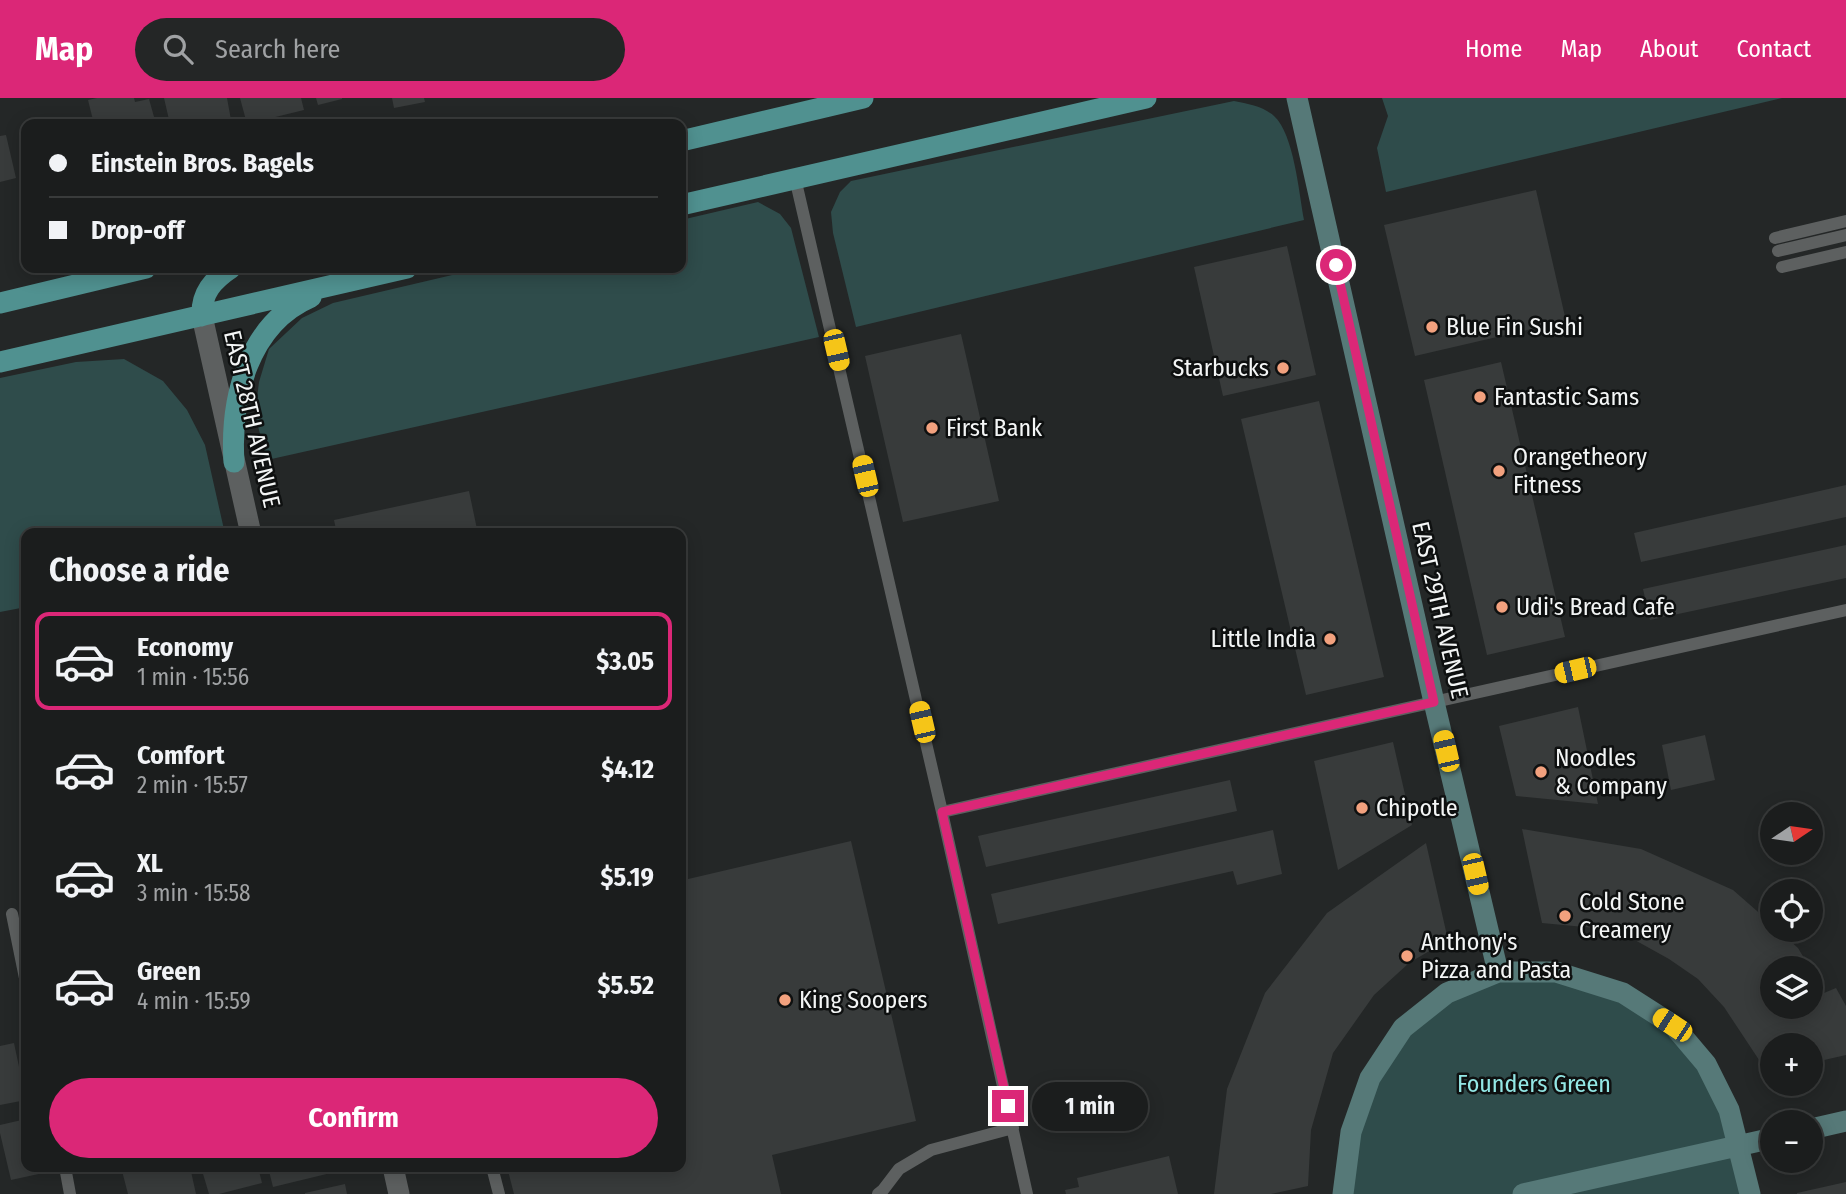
<!DOCTYPE html>
<html lang="en">
<head>
<meta charset="utf-8">
<style>
  :root { --surface:#1b1d1d; --page:#242626; --text:#f1f3f6; --muted:#a0a2a4; --line:#393b3b; --accent:#db2777 }
  body { margin:0; font-family:"Fira Sans Condensed",sans-serif; background:var(--page); color:var(--text); height:100vh; display:flex; flex-direction:column; font-size:26px; white-space:nowrap }
  * { box-sizing:border-box; margin:0 }
  p { font-size:23px; color:var(--muted) }
  .icon { flex:none; width:38px; height:38px; fill:none; stroke:currentColor; stroke-width:2; stroke-linecap:round; stroke-linejoin:round }
  .map { position:relative; flex:1; overflow:hidden }
  .side { position:absolute; left:21px; top:430px; width:665px; height:644px; display:flex; flex-direction:column; background:var(--surface); border-radius:14px; box-shadow:0 4px 18px #0003,0 0 0 2px var(--line) }
  .side>* { flex:none }
  .banner { position:absolute; left:21px; top:21px; width:665px; height:154px; border-radius:14px; box-shadow:0 4px 18px #0003,0 0 0 2px var(--line); display:grid; align-content:center; height:154px; padding:0 28px; background:var(--surface) }
  .needle { width:46px; rotate:77deg }
  .controls { position:absolute; left:1760px; top:704px; display:grid; gap:14px }
  .controls a { display:grid; place-items:center; width:63px; height:63px; border-radius:50%; background:var(--surface); box-shadow:0 4px 18px #0003,0 0 0 2px var(--line); font-size:35px }
  .end { position:absolute; width:32px; height:32px; margin:-16px; border:9px solid #db2777; background:#fff; box-shadow:0 0 0 4px #fff }
  .from { border-radius:50% }
  .bubble { position:absolute; height:49px; border-radius:24px; background:var(--surface); box-shadow:0 4px 18px #0003,0 0 0 2px var(--line); font-size:23px; font-weight:700; line-height:49px; text-align:center }
  .car { position:absolute; width:21px; height:42px; margin:-21px -10px; border-radius:9px; box-shadow:0 0 5px 2px #0007; background:linear-gradient(#f5c518 24%,#345 0 40%,#f5c518 0 76%,#345 0 86%,#f5c518 0) }
  .banner b { display:flex; align-items:center; gap:24px; height:66px; font-size:26px }
  .banner b+b { border-top:2px solid var(--line) }
  .banner i { width:18px; height:18px; background:var(--text) }
  ul { padding:0; list-style:none }
  li { display:flex; align-items:center; gap:21px; height:98px; margin:0 14px 10px; padding:0 14px; border:4px solid transparent; border-radius:14px }
  li div { flex:1 }
  li b { display:block; font-size:26px }
  li em { font-style:normal; font-weight:700 }
  li.selected { border-color:var(--accent) }
  li>.icon { width:63px; height:63px; stroke-width:1.5 }
  h2 { padding:0 28px; font-size:32px; line-height:84px }
  .primary-button { display:flex; gap:14px; margin-top:auto; padding:14px 28px }
  .primary-button a { flex:1; height:80px; border-radius:42px; background:var(--accent); color:#fff; font-size:28px; font-weight:700; line-height:80px; text-align:center }
  header { display:flex; align-items:center; gap:42px; box-sizing:border-box; height:98px; padding:0 35px; background:var(--accent); color:#fff }
  header strong { font-size:33px }
  nav { display:flex; gap:38px; margin-inline-start:auto; font-size:24px }
  .search { width:490px; height:63px; background:var(--page); display:flex; align-items:center; gap:18px; box-sizing:border-box; padding:0 24px; border-radius:38px; color:var(--muted); font-size:26px }
  .map>svg:first-child { display:block }
  .green { fill:#2f4c4b }
  .building { fill:#383b3b }
  .lines { fill:none; stroke-linecap:round; stroke-linejoin:round }
  .lane { stroke:#5d6060; stroke-width:12 }
  .street { stroke:#5d6060; stroke-width:21 }
  .secondary { stroke:#567978; stroke-width:21 }
  .primary { stroke:#509190; stroke-width:21 }
  .route { stroke:#db2777; stroke-width:9 }
  .poi-dot { fill:#f2a17e; stroke:#0e1010; stroke-width:2.5 }
  .labels { text-anchor:middle; stroke-width:5; stroke-linejoin:round; paint-order:stroke }
  .poi-label { font-size:24px; fill:#f3f5f5; stroke:#0e1010; text-anchor:start }
  .street-label { font-size:24px; fill:#f3f5f5; stroke:#0e1010 }
  .park-label { font-size:24px; fill:#93e7e5; stroke:#0e1010 }
</style>
</head>
<body>
<header>
<strong>Map</strong>
<div class="search"><svg class="icon" aria-label="search" viewBox="0 0 24 24"><circle cx="10" cy="10" r="6"/><path d="M15 15l6 6"/></svg>Search here</div>
<nav><a>Home</a><a>Map</a><a>About</a><a>Contact</a></nav>
</header>
<div class="map">
<svg width="1846" height="1096" viewBox="0 0 1846 1096">
  <rect width="100%" height="100%" fill="#242727"/>
  <path class="green" d="M 1382,0 L 1782,0 L 1386,94 L 1377,50 L 1388,18 Z
    M 1234,3 C 1248,6 1263,8 1274,18 C 1294,36 1299,95 1304,122 L 856,229 L 833,135 L 831,114 L 840,94 L 851,83 Z
    M 758,104 L 780,116 L 791,130 L 819,239 L 267,362 L 255,317 L 259,284 L 269,251 L 302,220 L 333,205 L 482,170 L 681,170 L 681,122 Z
    M 124,261 L 163,283 L 187,312 L 205,347 L 225,436 L 26,436 L 26,509 L 0,514 L 0,280 L 76,264 Z
    M 1498,874 L 1623,895 L 1706,966 L 1750,1096 L 1343,1096 L 1349,1044 L 1403,930 Z"/>
  <path class="building" d="M 97,0 L 134,0 L 135,4 L 149,1 L 156,26 L 94,26 L 88,2 Z
    M 164,0 L 227,0 L 231,22 L 211,26 L 170,26 Z
    M 240,0 L 301,0 L 304,12 L 247,26 Z
    M 316,0 L 342,0 L 342,1 L 318,7 Z
    M 392,0 L 424,0 L 425,4 L 394,10 Z
    M 6,37 L 16,80 L 0,84 L 0,38 Z
    M 1536,92 L 1566,223 L 1415,258 L 1384,127 Z
    M 1287,148 L 1316,277 L 1223,298 L 1194,169 Z
    M 961,236 L 999,403 L 903,424 L 865,258 Z
    M 1501,264 L 1565,539 L 1487,557 L 1424,282 Z
    M 1319,303 L 1384,579 L 1306,597 L 1241,321 Z
    M 1846,387 L 1846,419 L 1641,464 L 1634,435 Z
    M 469,393 L 478,436 L 337,436 L 334,422 Z
    M 1846,447 L 1846,480 L 1650,522 L 1643,491 Z
    M 1578,609 L 1598,706 L 1516,698 L 1499,628 Z
    M 1705,637 L 1715,682 L 1671,692 L 1662,647 Z
    M 1393,644 L 1412,727 L 1338,772 L 1314,663 Z
    M 1230,682 L 1237,713 L 986,769 L 978,738 Z
    M 1522,731 L 1641,751 L 1733,792 L 1773,827 L 1773,831 L 1777,831 L 1798,850 L 1810,870 L 1773,870 L 1773,908 L 1811,908 L 1811,872 L 1824,895 L 1836,890 L 1846,908 L 1846,957 L 1811,965 L 1811,947 L 1773,947 L 1773,973 L 1767,974 L 1724,909 L 1698,881 L 1669,861 L 1633,841 L 1595,830 L 1542,825 Z
    M 1273,732 L 1282,776 L 1237,787 L 1233,773 L 998,826 L 991,796 Z
    M 851,743 L 916,1023 L 772,1057 L 781,1096 L 514,1096 L 507,1069 L 681,1069 L 681,773 L 684,782 Z
    M 1426,745 L 1448,842 L 1409,865 L 1374,897 L 1333,955 L 1311,1032 L 1308,1088 L 1271,1096 L 1214,1096 L 1227,991 L 1265,895 L 1327,815 Z
    M 14,945 L 26,1002 L 0,1007 L 0,948 Z
    M 26,1021 L 26,1069 L 42,1069 L 43,1075 L 11,1082 L 0,1035 L 0,1027 Z
    M 1169,1058 L 1178,1096 L 1066,1096 L 1065,1092 L 1079,1089 L 1077,1080 Z
    M 121,1069 L 190,1069 L 196,1096 L 128,1096 Z
    M 201,1069 L 258,1069 L 262,1085 L 219,1096 L 209,1096 Z
    M 268,1069 L 342,1069 L 343,1072 L 273,1089 Z
    M 1846,1084 L 1846,1096 L 1797,1096 L 1797,1095 Z
    M 345,1086 L 347,1096 L 305,1096 L 305,1095 Z"/>
  <g class="lines">
    <path class="lane" d="M 795,80 L 942,714 L 1027,1096
      M 1775,140 L 1846,123
      M 1778,153 L 1846,137
      M 1782,169 L 1846,154
      M 942,714 L 1846,512
      M 12,816 L 26,885
      M 65,1069 L 70,1096
      M 492,1069 L 499,1096
      M 878,1096 L 883,1092 L 899,1071 L 931,1052 L 1013,1030"/>
    <path class="street" d="M 202,218 L 251,436
      M 393,1069 L 399,1096"/>
    <path class="secondary" d="M 1297,0 L 1434,604 L 1498,874
      M 1811,1031 L 1846,1023
      M 1343,1096 L 1351,1034 L 1370,980 L 1403,930 L 1447,895 L 1498,874 L 1556,874 L 1623,895 L 1673,927 L 1706,966 L 1729,1012 L 1750,1096
      M 1523,1096 L 1773,1040"/>
    <path class="primary" d="M 681,43 L 863,0
      M 681,107 L 1146,0
      M 0,205 L 146,170
      M 202,218 C 201,195 213,182 231,170
      M 0,264 L 407,170
      M 234,364 C 230,301 248,226 311,199"/>
  </g>
  <g class="lines">
    <path class="route" d="M 1008,1008 L 942,714 L 1434,604 L 1336,167"/>
  </g>
  <g class="poi-dot">
    <circle cx="1432" cy="229" r="7"/>
    <circle cx="1283" cy="270" r="7"/>
    <circle cx="1480" cy="299" r="7"/>
    <circle cx="932" cy="330" r="7"/>
    <circle cx="1499" cy="373" r="7"/>
    <circle cx="1502" cy="509" r="7"/>
    <circle cx="1330" cy="541" r="7"/>
    <circle cx="1541" cy="674" r="7"/>
    <circle cx="1362" cy="710" r="7"/>
    <circle cx="1565" cy="818" r="7"/>
    <circle cx="1407" cy="858" r="7"/>
    <circle cx="785" cy="902" r="7"/>
  </g>
  <g class="labels">
    <g class="poi-label">
      <text x="1446" y="237">Blue Fin Sushi</text>
      <text x="1269" y="278" text-anchor="end">Starbucks</text>
      <text x="1494" y="307">Fantastic Sams</text>
      <text x="946" y="338">First Bank</text>
      <text x="1513" y="367">Orangetheory<tspan x="1513" dy="28">Fitness</tspan></text>
      <text x="1516" y="517">Udi's Bread Cafe</text>
      <text x="1316" y="549" text-anchor="end">Little India</text>
      <text x="1555" y="668">Noodles<tspan x="1555" dy="28">&amp; Company</tspan></text>
      <text x="1376" y="718">Chipotle</text>
      <text x="1579" y="812">Cold Stone<tspan x="1579" dy="28">Creamery</tspan></text>
      <text x="1421" y="852">Anthony's<tspan x="1421" dy="28">Pizza and Pasta</tspan></text>
      <text x="799" y="910">King Soopers</text>
    </g>
    <g class="street-label">
      <text transform="translate(252 321) rotate(77)" y="8">EAST 28TH AVENUE</text>
      <text transform="translate(1440 512) rotate(77)" y="8">EAST 29TH AVENUE</text>
    </g>
    <g class="park-label">
      <text x="1534" y="994">Founders Green</text>
    </g>
  </g>
</svg>
<div class="controls">
<a><svg class="needle" viewBox="-14 -14 28 28"><path d="M0-13l5 13h-10z" fill="#e53935"/><path d="M0 13l5-13h-10z" fill="#a0a2a4"/></svg></a>
<a><svg class="icon" aria-label="locate" viewBox="0 0 24 24"><circle cx="12" cy="12" r="6"/><path d="M12 2v4M12 18v4M2 12h4M18 12h4"/></svg></a>
<a><svg class="icon" aria-label="layers" viewBox="0 0 24 24"><path d="M12 4l9 5-9 5-9-5zM3 14l9 5 9-5"/></svg></a>
<a>+</a>
<a>−</a>
</div>
<i class="end from" style="left:1336px;top:167px"></i>
<i class="end" style="left:1008px;top:1008px"></i>
<div class="bubble" style="left:1032px;top:984px;width:116px">1 min</div>
<i class="car" style="left:836px;top:252px;rotate:167deg"></i>
<i class="car" style="left:865px;top:378px;rotate:347deg"></i>
<i class="car" style="left:1575px;top:572px;rotate:257deg"></i>
<i class="car" style="left:922px;top:624px;rotate:347deg"></i>
<i class="car" style="left:1446px;top:653px;rotate:347deg"></i>
<i class="car" style="left:1475px;top:776px;rotate:167deg"></i>
<i class="car" style="left:1672px;top:927px;rotate:303deg"></i>
<div class="banner">
<b><i class="from"></i>Einstein Bros. Bagels</b>
<b><i></i>Drop-off</b>
</div>
<section class="side">
<h2>Choose a ride</h2>
<ul>
<li class="selected"><svg class="icon" aria-label="car" viewBox="0 0 24 24"><path d="M5 17H2v-5l4-1 3-4h7l3 4 3 1v5h-3M9 17h6M6 11h13"/><circle cx="7" cy="17" r="2"/><circle cx="17" cy="17" r="2"/></svg><div><b>Economy</b><p>1 min · 15:56</p></div><em>$3.05</em></li>
<li><svg class="icon" aria-label="car" viewBox="0 0 24 24"><path d="M5 17H2v-5l4-1 3-4h7l3 4 3 1v5h-3M9 17h6M6 11h13"/><circle cx="7" cy="17" r="2"/><circle cx="17" cy="17" r="2"/></svg><div><b>Comfort</b><p>2 min · 15:57</p></div><em>$4.12</em></li>
<li><svg class="icon" aria-label="car" viewBox="0 0 24 24"><path d="M5 17H2v-5l4-1 3-4h7l3 4 3 1v5h-3M9 17h6M6 11h13"/><circle cx="7" cy="17" r="2"/><circle cx="17" cy="17" r="2"/></svg><div><b>XL</b><p>3 min · 15:58</p></div><em>$5.19</em></li>
<li><svg class="icon" aria-label="car" viewBox="0 0 24 24"><path d="M5 17H2v-5l4-1 3-4h7l3 4 3 1v5h-3M9 17h6M6 11h13"/><circle cx="7" cy="17" r="2"/><circle cx="17" cy="17" r="2"/></svg><div><b>Green</b><p>4 min · 15:59</p></div><em>$5.52</em></li>
</ul>
<div class="primary-button"><a>Confirm</a></div>
</section>
</div>
</body>
</html>
